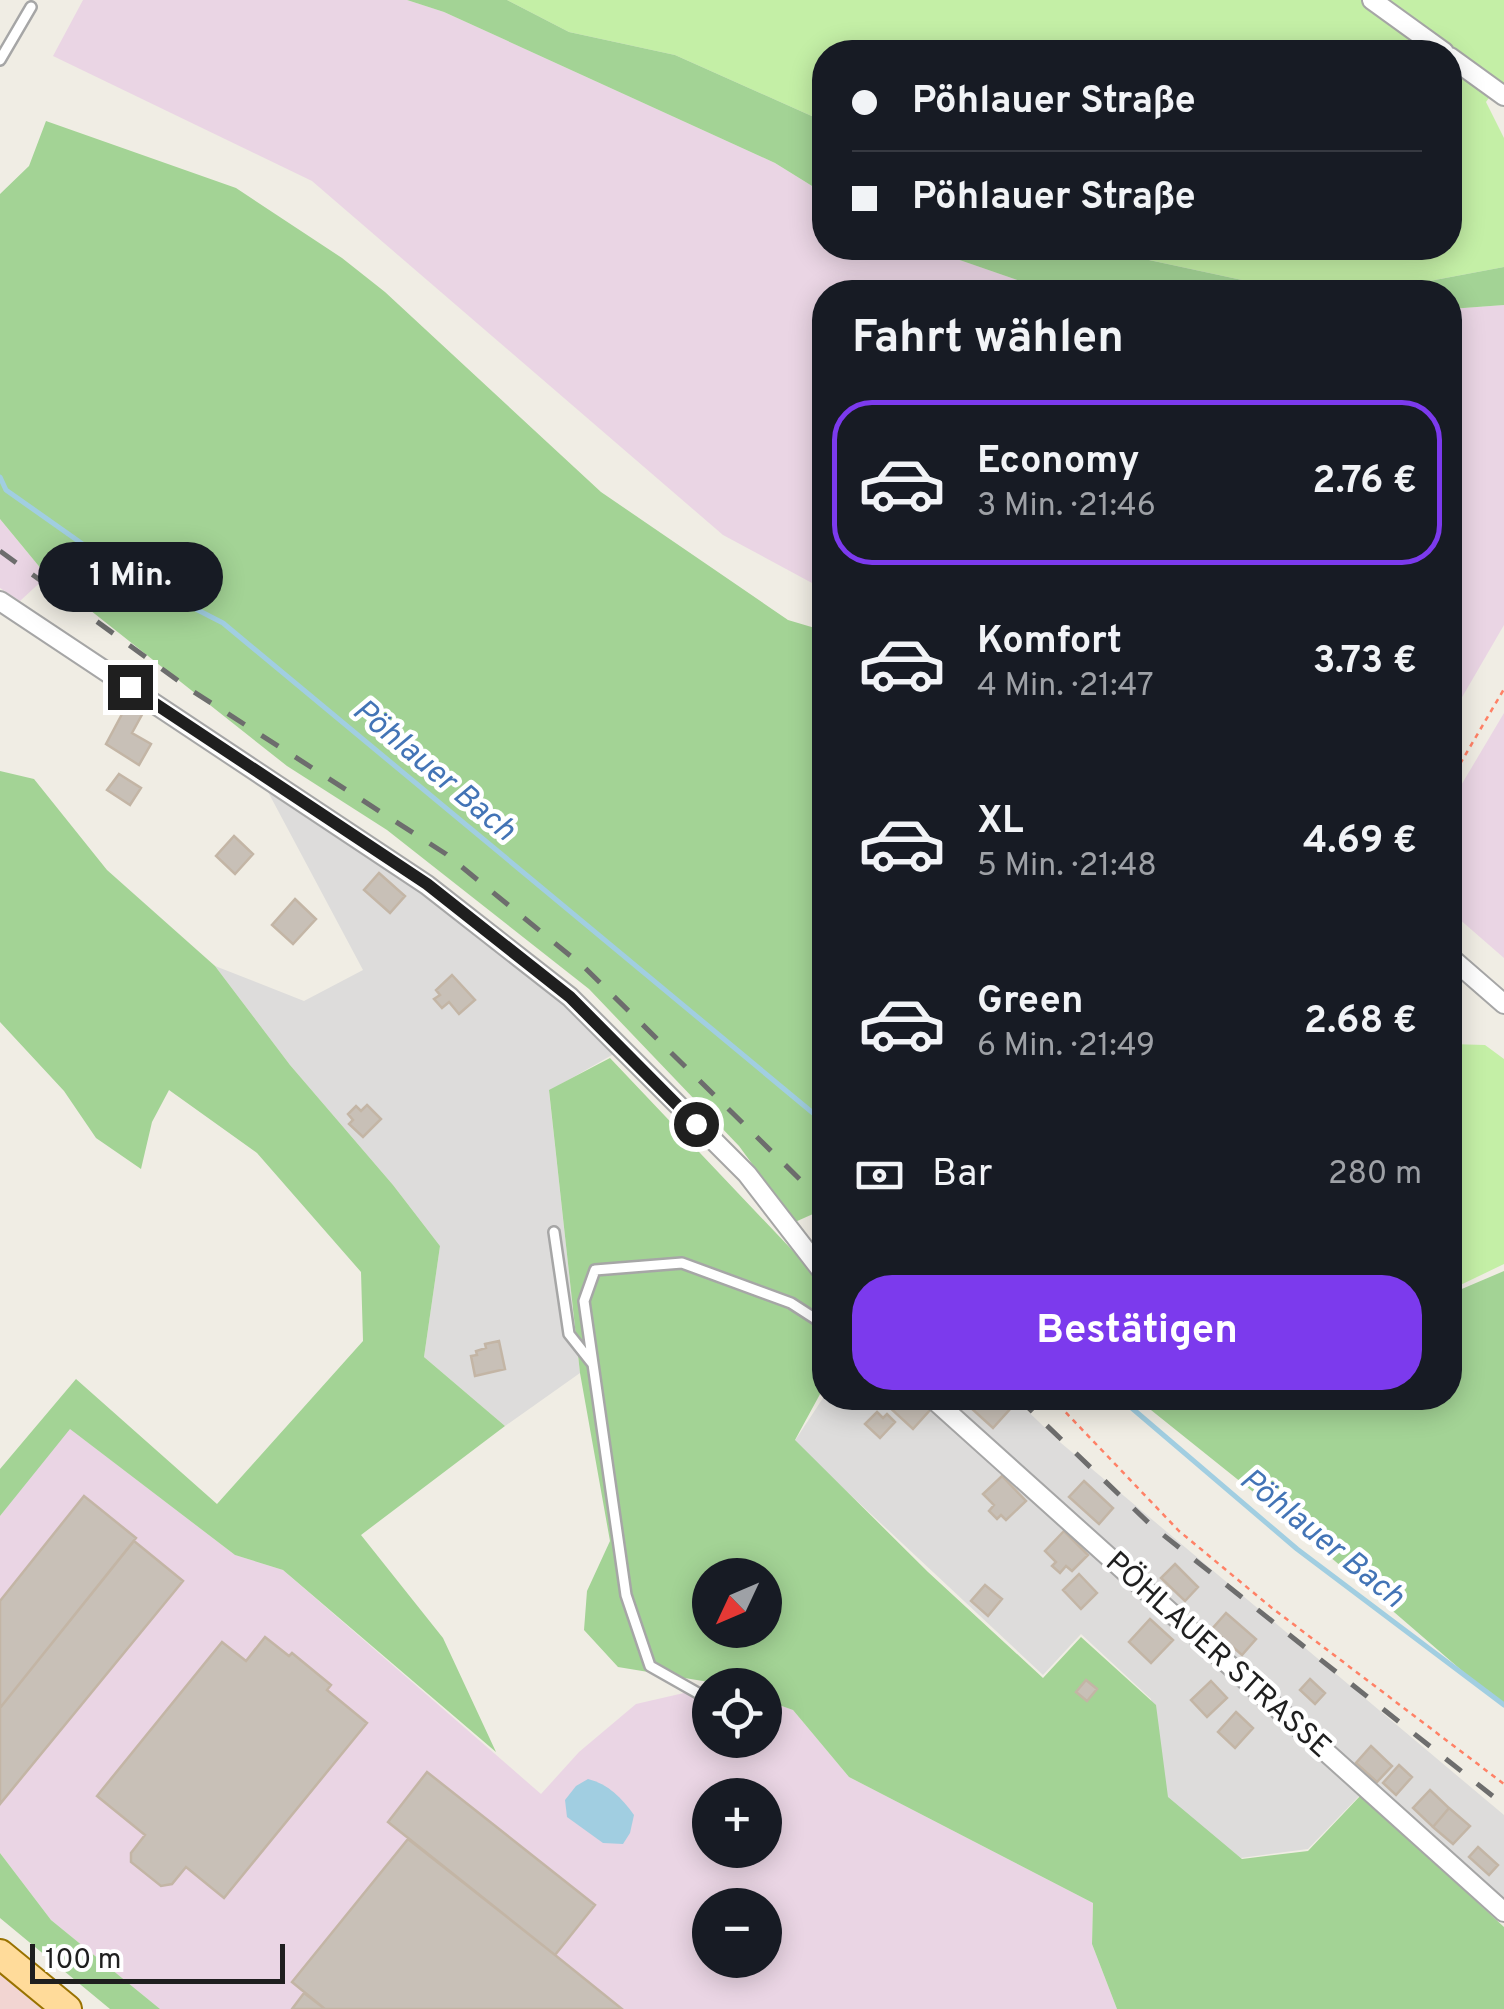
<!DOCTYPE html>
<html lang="de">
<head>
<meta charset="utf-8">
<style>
  :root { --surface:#171b24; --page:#20242c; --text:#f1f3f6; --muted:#9ea1a6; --line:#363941; --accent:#7c3aed }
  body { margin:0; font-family:Overpass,sans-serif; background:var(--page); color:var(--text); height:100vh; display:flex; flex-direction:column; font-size:38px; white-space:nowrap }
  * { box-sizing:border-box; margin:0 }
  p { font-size:32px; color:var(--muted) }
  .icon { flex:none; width:55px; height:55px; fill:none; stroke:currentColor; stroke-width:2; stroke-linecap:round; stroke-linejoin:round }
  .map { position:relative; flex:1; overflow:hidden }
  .sheet { position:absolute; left:812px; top:280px; width:650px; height:1130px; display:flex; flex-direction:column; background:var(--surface); border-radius:40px; box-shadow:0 5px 25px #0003 }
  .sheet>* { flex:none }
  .guide { position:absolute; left:812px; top:40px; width:650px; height:220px; border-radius:40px; box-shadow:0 5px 25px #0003; display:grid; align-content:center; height:220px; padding:0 40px; background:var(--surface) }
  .needle { width:65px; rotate:226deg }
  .fabs { position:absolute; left:692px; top:1558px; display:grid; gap:20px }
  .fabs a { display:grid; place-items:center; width:90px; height:90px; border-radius:50%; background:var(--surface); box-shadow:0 5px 25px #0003; font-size:50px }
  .scale { position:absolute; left:30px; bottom:25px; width:255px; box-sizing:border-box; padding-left:10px; border:5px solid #1f1f1f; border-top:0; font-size:28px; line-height:35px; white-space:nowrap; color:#1f1f1f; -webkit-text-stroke:8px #fff; paint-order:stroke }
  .end { position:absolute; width:45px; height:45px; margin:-22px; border:12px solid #1f1f1f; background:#fff; box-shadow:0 0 0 5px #fff }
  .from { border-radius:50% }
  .bubble { position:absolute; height:70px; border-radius:35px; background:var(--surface); box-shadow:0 5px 25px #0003; font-size:32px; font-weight:700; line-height:70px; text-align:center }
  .guide b { display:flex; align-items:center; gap:35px; height:95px; font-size:38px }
  .guide b+b { border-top:2px solid var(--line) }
  .guide i { width:25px; height:25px; background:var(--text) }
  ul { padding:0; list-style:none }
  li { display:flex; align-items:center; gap:30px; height:165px; margin:0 20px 15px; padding:0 20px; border:5px solid transparent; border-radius:40px }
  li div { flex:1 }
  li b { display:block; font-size:38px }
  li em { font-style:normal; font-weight:700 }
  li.on { border-color:var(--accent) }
  li>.icon { width:90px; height:90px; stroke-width:1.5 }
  h2 { padding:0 40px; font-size:45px; line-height:120px }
  .pay { display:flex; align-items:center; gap:25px; height:110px; padding:0 40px; font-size:38px }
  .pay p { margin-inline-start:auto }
  .primary-button { display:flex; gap:20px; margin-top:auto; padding:20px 40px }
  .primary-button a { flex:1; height:115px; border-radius:40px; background:var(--accent); color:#fff; font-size:40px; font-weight:700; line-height:115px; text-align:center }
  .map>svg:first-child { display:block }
  .residential { fill:#dddcdb }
  .commercial { fill:#f2d5d2 }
  .industrial { fill:#ead5e4; fill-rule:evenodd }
  .grass { fill:#c4efa6 }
  .forest { fill:#a3d395; fill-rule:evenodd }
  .water { fill:#a1cee1 }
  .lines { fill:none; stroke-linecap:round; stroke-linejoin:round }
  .stream { stroke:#a1cee1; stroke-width:5 }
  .building { fill:#c8c0b7; stroke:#c3b5a5; stroke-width:2.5 }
  .lane-casing { stroke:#a6a6a6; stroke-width:14 }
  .street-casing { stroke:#a6a6a6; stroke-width:22 }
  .primary-casing { stroke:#997200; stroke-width:32 }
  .path { stroke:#ff8166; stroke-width:2.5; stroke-dasharray:5 5; stroke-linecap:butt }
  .lane { stroke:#fff; stroke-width:9 }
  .street { stroke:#fff; stroke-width:18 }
  .primary { stroke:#ffdb9a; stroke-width:28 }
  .rail { stroke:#6d6d6d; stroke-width:5; stroke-dasharray:20 20; stroke-linecap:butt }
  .route { stroke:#1f1f1f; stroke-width:12 }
  .labels { text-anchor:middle; stroke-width:9; stroke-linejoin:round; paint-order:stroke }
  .street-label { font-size:30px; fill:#1f1f1f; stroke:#fff }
  .water-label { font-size:32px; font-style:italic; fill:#4374b6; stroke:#fff }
</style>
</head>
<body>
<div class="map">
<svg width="1504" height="2009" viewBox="0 0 1504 2009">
  <rect width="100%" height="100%" fill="#f0ede4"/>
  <path class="residential" d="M 259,775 L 397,870 L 566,1003 L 619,1051 L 549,1091 L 580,1373 L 505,1426 L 424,1357 L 440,1246 L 393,1185 L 290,1065 L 215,966 L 304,1001 L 363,970 Z
    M 825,1395 L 825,1398 L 1014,1398 L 1061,1443 L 1504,1815 L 1504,1901 L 1363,1792 L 1308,1849 L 1241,1858 L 1167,1800 L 1151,1699 L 1081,1634 L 1043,1675 L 794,1442 Z"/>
  <path class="commercial" d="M 0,1974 L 42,2009 L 0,2009 Z"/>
  <path class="industrial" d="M 83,0 L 407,0 L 444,12 L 775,163 L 825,194 L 825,248 L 925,248 L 1052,292 L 825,292 L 825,590 L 723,535 L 312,181 L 53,56 Z
    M 1504,305 L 1504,625 L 1450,718 L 1450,309 Z
    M 0,519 L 47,576 L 20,601 L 0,588 Z
    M 1504,713 L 1504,958 L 1450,911 L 1450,804 Z
    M 69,1428 L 235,1555 L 283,1570 L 541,1794 L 579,1752 L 636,1704 L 710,1687 L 710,1740 L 765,1740 L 765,1700 L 793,1710 L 849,1777 L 1093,1903 L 1092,1944 L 1117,2009 L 160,2009 L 51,1920 L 0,1853 L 0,1516 ZM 710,1795 L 765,1795 L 765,1850 L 710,1850 ZM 710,1905 L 765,1905 L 765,1960 L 710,1960 Z"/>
  <path class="grass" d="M 507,0 L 1504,0 L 1504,90 L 1497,86 L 1486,102 L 1504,138 L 1504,267 L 1387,289 L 1242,280 L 1093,248 L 1450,248 L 1450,52 L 825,52 L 825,122 L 675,55 L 569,32 Z
    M 1450,1044 L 1485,1045 L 1504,1059 L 1504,1264 L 1450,1290 Z"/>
  <path class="forest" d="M 407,0 L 507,0 L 569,32 L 675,55 L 825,122 L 825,194 L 775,163 L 444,12 Z
    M 46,121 L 236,188 L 342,258 L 385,292 L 601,492 L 788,620 L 825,631 L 825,1211 L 822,1210 L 795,1222 L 739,1146 L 589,989 L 387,830 L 287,766 L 47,576 L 0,519 L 0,194 L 29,166 Z
    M 925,248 L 1093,248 L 1242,280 L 1387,289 L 1504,267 L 1504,305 L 1450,309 L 1450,292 L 1052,292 Z
    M 0,771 L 34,779 L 107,870 L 215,966 L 290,1065 L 393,1185 L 440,1246 L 424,1357 L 505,1426 L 361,1535 L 443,1638 L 496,1752 L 283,1570 L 235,1555 L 70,1429 L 0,1516 L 0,1469 L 76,1379 L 217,1504 L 363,1341 L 361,1272 L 257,1153 L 169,1090 L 152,1122 L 141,1169 L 96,1138 L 64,1091 L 0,1022 Z
    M 610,1058 L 812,1271 L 825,1291 L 825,1385 L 795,1440 L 928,1572 L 1043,1678 L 1081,1637 L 1156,1705 L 1168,1797 L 1242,1859 L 1308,1851 L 1361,1795 L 1504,1927 L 1504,2009 L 1117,2009 L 1092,1944 L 1093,1903 L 849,1777 L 793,1710 L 765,1700 L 765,1685 L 727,1685 L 618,1667 L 584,1630 L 587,1591 L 610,1541 L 580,1373 L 549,1090 ZM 710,1575 L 765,1575 L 765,1630 L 710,1630 Z
    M 1504,1271 L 1504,1707 L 1277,1511 L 1136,1398 L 1450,1398 L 1450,1294 Z
    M 0,1853 L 51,1920 L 160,2009 L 110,2009 L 0,1918 Z"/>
  <path class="water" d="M 588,1779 C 608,1784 622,1798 634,1815 L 630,1833 L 623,1844 L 603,1843 L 567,1817 L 565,1800 L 576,1786 Z"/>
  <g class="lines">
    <path class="stream" d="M 0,477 L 6,490 L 118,569 L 223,623 L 825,1123
      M 1120,1398 L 1297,1549 L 1504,1705"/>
  </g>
  <path class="building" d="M 129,701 L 144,711 L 132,733 L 151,744 L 139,765 L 106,744 Z
    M 119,774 L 141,788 L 130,805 L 107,790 Z
    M 234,836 L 253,854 L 235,874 L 216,856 Z
    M 379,873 L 405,896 L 390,913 L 364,890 Z
    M 295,899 L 316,919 L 293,944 L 272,925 Z
    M 452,975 L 475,1000 L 459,1014 L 449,1002 L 442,1008 L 434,999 L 440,995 L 436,990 Z
    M 367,1105 L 381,1119 L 363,1137 L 349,1124 L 353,1120 L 348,1114 L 356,1106 L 361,1111 Z
    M 499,1341 L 505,1369 L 475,1376 L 471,1356 L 477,1355 L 476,1351 L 486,1348 L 485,1344 Z
    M 896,1398 L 917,1398 L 930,1410 L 913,1429 L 888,1406 Z
    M 960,1398 L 1000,1398 L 1011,1408 L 993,1428 Z
    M 877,1412 L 883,1418 L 887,1414 L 895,1422 L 880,1438 L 865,1424 Z
    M 1002,1476 L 1026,1501 L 1006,1520 L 1001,1515 L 997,1519 L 989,1511 L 994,1505 L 983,1494 Z
    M 1084,1481 L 1113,1508 L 1099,1524 L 1069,1497 Z
    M 84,1496 L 136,1538 L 0,1708 L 0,1601 Z
    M 1064,1531 L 1088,1555 L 1072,1571 L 1066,1566 L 1060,1573 L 1052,1566 L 1056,1562 L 1045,1551 Z
    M 134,1541 L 183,1581 L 0,1804 L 0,1708 Z
    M 1175,1564 L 1198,1587 L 1185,1601 L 1161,1578 Z
    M 1079,1574 L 1097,1593 L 1081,1609 L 1063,1590 Z
    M 985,1585 L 1002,1599 L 988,1616 L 971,1601 Z
    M 1226,1613 L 1256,1639 L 1242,1655 L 1212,1629 Z
    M 1150,1619 L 1173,1640 L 1151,1663 L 1129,1642 Z
    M 265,1637 L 289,1656 L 292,1653 L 331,1685 L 327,1690 L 367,1723 L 224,1898 L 186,1867 L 172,1884 L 161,1886 L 131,1862 L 131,1853 L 145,1835 L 97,1796 L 222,1642 L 246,1661 Z
    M 1310,1679 L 1325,1693 L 1315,1704 L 1300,1690 Z
    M 1086,1680 L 1097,1689 L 1087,1701 L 1076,1692 Z
    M 1211,1681 L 1227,1698 L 1207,1717 L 1191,1700 Z
    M 1236,1712 L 1253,1728 L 1235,1748 L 1218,1732 Z
    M 1371,1746 L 1392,1766 L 1377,1782 L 1356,1763 Z
    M 1399,1765 L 1412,1777 L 1396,1795 L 1383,1783 Z
    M 427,1772 L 595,1905 L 555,1955 L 388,1822 Z
    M 1430,1790 L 1449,1808 L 1433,1827 L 1413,1808 Z
    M 1449,1808 L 1470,1826 L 1453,1844 L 1433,1827 Z
    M 408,1839 L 555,1955 L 622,2009 L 325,2009 L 292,1982 Z
    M 1478,1847 L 1498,1865 L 1489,1875 L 1469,1857 Z
    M 304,1993 L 325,2009 L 292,2009 Z"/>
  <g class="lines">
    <defs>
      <path id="lane" d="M 0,60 L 31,7
        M 554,1232 L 569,1334 L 592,1363
        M 703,1696 L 650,1666 L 626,1595 L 584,1301 L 595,1270 L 682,1263 L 791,1303 L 825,1325"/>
      <path id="street" d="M 1372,0 L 1444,52
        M 1450,57 L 1504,96
        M 0,601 L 427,885 L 570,997 L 747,1174 L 825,1275
        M 1450,957 L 1504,1004
        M 932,1398 L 1504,1912"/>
      <path id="primary" d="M 0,1954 L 67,2009"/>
    </defs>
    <use href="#lane" class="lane-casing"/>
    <use href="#street" class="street-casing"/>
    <use href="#primary" class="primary-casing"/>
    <path class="path" d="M 1450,781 L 1504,689
      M 1052,1398 L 1179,1531 L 1272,1608 L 1504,1784"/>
    <use href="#lane" class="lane"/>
    <use href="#street" class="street"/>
    <use href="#primary" class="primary"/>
    <path class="rail" d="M 0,551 L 191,690 L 446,854 L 584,967 L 825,1204
      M 1018,1398 L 1152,1526 L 1504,1805"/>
  </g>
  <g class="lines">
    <path class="route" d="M 130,687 L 427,884 L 570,997 L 696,1124"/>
  </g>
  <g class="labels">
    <g class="street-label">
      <text transform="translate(1219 1654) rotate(42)" y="10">PÖHLAUER STRASSE</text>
    </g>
    <g class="water-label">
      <text transform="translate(435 769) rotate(40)" y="11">Pöhlauer Bach</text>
      <text transform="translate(1323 1537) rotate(39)" y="11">Pöhlauer Bach</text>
    </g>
  </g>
</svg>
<div class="fabs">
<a><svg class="needle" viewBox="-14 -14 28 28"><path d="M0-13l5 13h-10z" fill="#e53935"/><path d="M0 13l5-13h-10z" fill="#9ea1a6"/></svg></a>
<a><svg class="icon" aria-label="locate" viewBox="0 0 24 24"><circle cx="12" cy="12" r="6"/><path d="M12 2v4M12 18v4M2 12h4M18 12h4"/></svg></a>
<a>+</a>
<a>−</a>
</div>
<div class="scale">100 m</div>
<i class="end from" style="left:696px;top:1124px"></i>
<i class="end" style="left:130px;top:687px"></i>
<div class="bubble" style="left:38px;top:542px;width:185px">1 Min.</div>
<div class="guide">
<b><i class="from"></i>Pöhlauer Straße</b>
<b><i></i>Pöhlauer Straße</b>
</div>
<section class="sheet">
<h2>Fahrt wählen</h2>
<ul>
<li class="on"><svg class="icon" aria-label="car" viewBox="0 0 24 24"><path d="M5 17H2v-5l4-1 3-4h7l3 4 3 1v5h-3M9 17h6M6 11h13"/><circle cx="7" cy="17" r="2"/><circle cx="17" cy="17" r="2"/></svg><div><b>Economy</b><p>3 Min. · 21:46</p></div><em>2.76 €</em></li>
<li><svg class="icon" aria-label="car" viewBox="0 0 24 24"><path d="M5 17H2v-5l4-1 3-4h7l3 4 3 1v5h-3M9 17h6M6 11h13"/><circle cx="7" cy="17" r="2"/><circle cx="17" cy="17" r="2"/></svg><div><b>Komfort</b><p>4 Min. · 21:47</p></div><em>3.73 €</em></li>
<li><svg class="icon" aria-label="car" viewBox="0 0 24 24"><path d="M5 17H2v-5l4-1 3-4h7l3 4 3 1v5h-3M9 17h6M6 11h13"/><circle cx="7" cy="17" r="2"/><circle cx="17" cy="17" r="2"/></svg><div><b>XL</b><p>5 Min. · 21:48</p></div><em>4.69 €</em></li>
<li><svg class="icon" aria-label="car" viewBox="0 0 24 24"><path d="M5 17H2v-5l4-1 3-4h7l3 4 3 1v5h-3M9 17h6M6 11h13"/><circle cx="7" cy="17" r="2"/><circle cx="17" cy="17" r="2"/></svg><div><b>Green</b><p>6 Min. · 21:49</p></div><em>2.68 €</em></li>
</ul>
<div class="pay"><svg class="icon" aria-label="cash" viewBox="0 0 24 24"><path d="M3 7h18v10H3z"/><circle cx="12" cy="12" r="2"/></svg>Bar<p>280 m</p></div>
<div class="primary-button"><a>Bestätigen</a></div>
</section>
</div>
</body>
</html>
